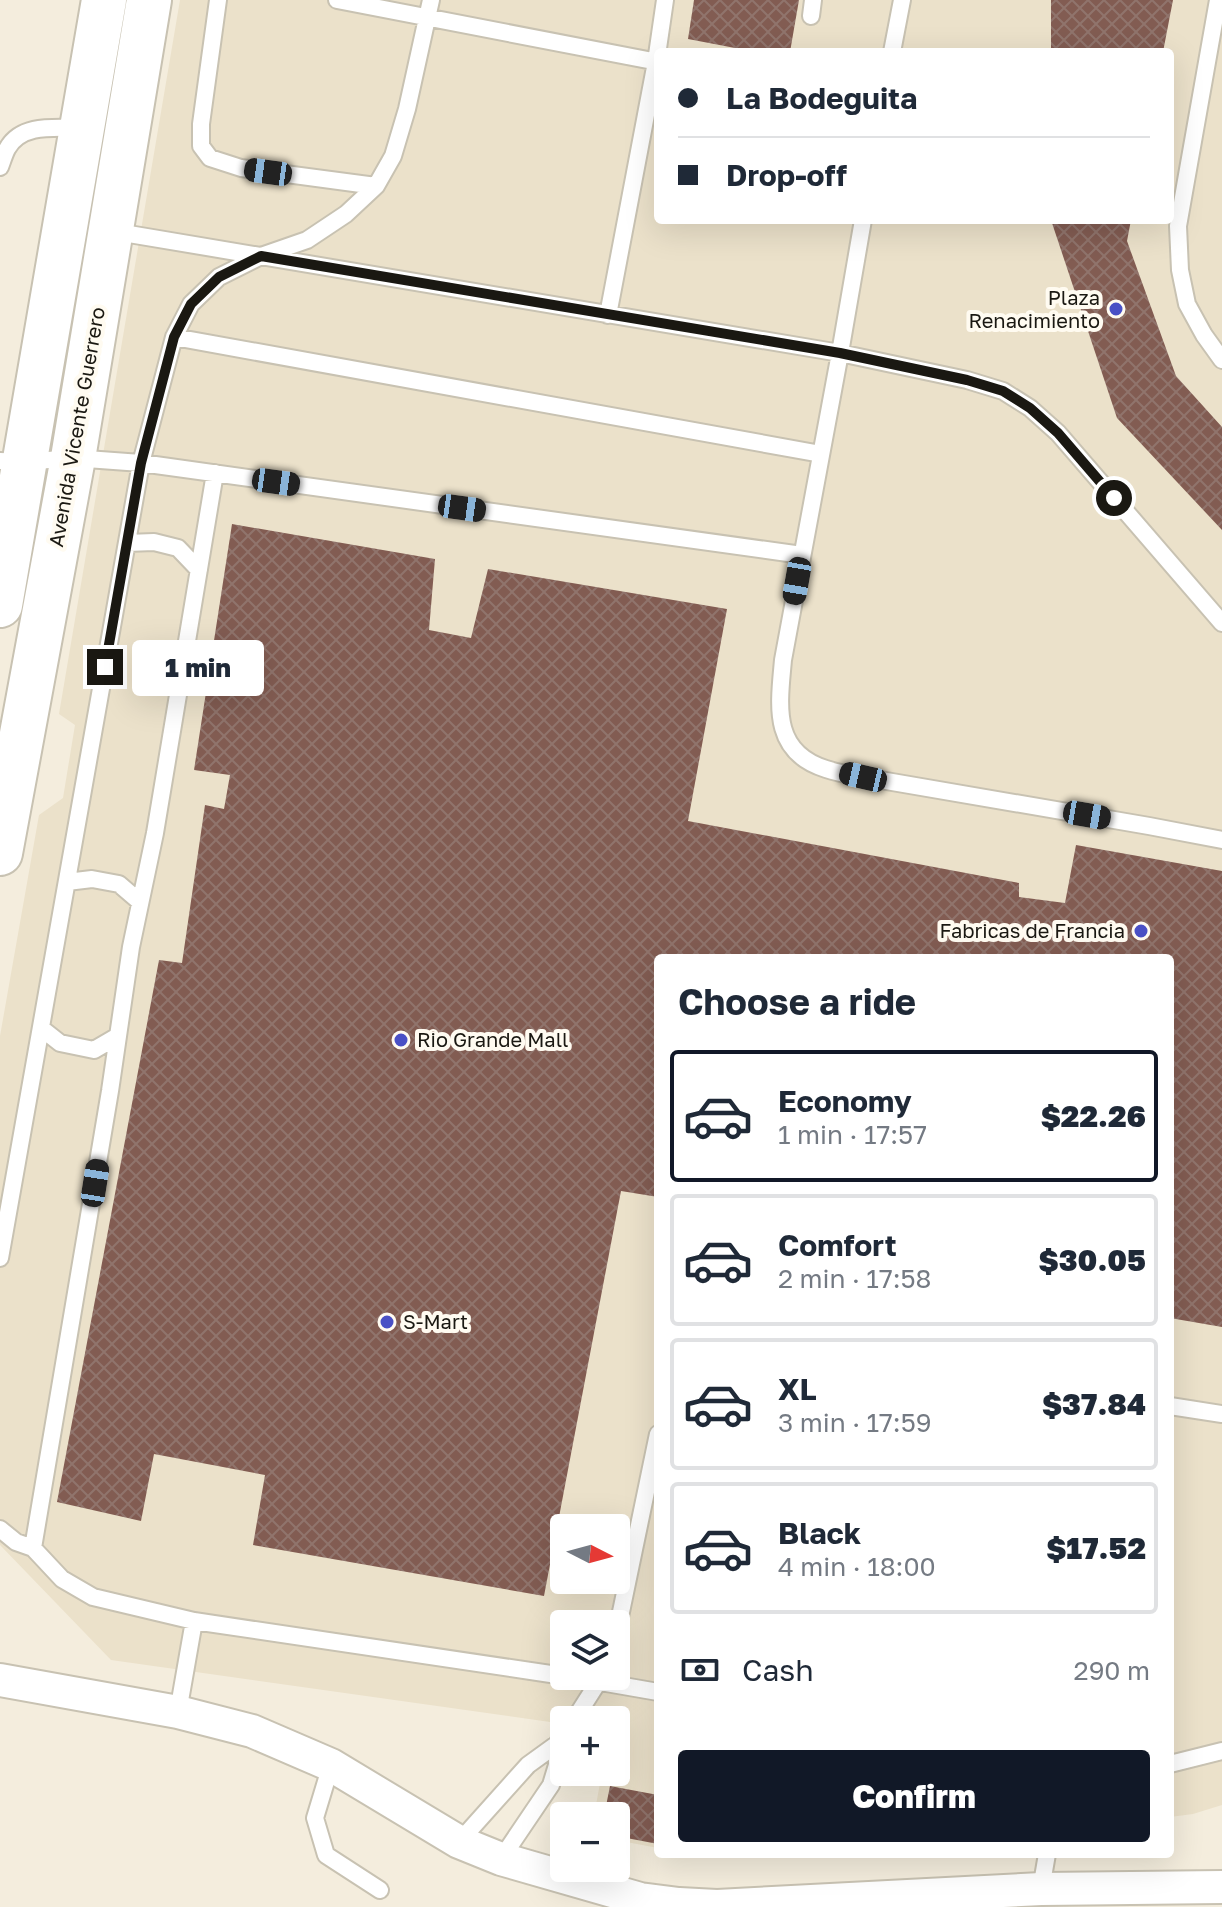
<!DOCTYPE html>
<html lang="en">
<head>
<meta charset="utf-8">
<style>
  :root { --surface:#fff; --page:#f2f2f3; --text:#1f2937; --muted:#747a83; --line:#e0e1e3; --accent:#111827 }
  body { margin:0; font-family:"Golos Text",sans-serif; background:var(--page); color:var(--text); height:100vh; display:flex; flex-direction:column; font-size:30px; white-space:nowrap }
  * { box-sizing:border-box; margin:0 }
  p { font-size:26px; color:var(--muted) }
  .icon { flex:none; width:44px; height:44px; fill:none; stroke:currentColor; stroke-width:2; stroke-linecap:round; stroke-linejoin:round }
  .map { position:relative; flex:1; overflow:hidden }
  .panel { position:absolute; left:654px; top:954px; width:520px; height:904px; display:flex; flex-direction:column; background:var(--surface); border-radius:8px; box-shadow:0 8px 32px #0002 }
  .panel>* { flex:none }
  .banner { position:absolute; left:654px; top:48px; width:520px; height:176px; border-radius:8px; box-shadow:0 8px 32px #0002; display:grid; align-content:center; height:176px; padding:0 24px; background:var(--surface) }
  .needle { width:52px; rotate:96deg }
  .tools { position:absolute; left:550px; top:1514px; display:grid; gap:16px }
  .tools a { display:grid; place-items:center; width:80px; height:80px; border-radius:8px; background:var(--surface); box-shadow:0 8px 32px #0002; font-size:40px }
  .end { position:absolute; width:36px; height:36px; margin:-18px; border:10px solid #1a1812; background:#fff; box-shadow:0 0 0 4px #fff }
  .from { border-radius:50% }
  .bubble { position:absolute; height:56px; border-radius:8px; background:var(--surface); box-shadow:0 8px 32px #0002; font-size:26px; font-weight:800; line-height:56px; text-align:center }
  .car { position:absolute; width:24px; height:48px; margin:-24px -12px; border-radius:10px; box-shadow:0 0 6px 2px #0007; background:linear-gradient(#222 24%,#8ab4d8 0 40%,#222 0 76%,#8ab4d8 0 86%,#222 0) }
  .banner b { display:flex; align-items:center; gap:28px; height:76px; font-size:30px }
  .banner b+b { border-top:2px solid var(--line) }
  .banner i { width:20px; height:20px; background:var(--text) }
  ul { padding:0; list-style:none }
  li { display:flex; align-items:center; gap:24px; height:132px; margin:0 16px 12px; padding:0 8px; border:4px solid var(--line); border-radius:8px }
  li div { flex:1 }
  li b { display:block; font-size:30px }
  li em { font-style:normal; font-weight:800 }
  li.selected { border-color:var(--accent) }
  li>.icon { width:72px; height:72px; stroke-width:1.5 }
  h2 { padding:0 24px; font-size:36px; line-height:96px }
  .pay { display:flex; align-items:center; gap:20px; height:88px; padding:0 24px; font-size:30px }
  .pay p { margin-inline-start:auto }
  .cta { display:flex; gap:16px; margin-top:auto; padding:16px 24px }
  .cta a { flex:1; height:92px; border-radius:8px; background:var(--accent); color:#fff; font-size:32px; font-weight:800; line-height:92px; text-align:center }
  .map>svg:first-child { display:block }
  .built { fill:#ebe1ca; fill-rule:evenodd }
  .building { fill:url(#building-cross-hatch) }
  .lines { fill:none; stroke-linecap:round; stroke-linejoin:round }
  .lane-casing { stroke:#c8c2b2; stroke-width:20 }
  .street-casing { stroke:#c8c2b2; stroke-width:36 }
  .secondary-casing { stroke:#c8c2b2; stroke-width:48 }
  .lane { stroke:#fff; stroke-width:16 }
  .street { stroke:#fff; stroke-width:32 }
  .secondary { stroke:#fff; stroke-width:44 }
  .route { stroke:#1a1812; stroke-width:10 }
  .poi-dot { fill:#4950c5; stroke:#fffbf1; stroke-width:3 }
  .labels { text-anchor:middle; stroke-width:8; stroke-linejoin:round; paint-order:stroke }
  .poi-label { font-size:20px; fill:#1a1812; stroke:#fffbf1; text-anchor:end }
  .street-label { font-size:20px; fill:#1a1812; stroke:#fffbf1 }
</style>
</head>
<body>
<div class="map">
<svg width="1222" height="1907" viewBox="0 0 1222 1907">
  <defs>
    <pattern id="building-cross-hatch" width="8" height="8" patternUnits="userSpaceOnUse" patternTransform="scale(2)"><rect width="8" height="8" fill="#825c52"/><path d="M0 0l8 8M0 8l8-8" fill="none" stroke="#90746c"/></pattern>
  </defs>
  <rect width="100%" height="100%" fill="#f4eddd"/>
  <path class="built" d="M 180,0 L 1222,0 L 1222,1805 L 1193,1814 L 1170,1817 L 1170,958 L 658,958 L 658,1848 L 616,1840 L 616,1816 L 594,1816 L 602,1772 L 616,1772 L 616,1720 L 564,1720 L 564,1724 L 111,1660 L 0,1545 L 0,1036 L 39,815 L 63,798 L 75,725 L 59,714 ZM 658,52 L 1170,52 L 1170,220 L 658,220 ZM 564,1528 L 616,1528 L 616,1580 L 564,1580 ZM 564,1624 L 616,1624 L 616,1676 L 564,1676 Z"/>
  <path class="building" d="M 694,0 L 799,0 L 790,52 L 756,52 L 688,39 Z
    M 1051,0 L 1173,0 L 1163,52 L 1051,52 Z
    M 1051,220 L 1131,220 L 1127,241 L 1176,376 L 1222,427 L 1222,530 L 1117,418 Z
    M 232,524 L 435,559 L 429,630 L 471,638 L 488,569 L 727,609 L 688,821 L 1019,883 L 1019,897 L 1065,903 L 1076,845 L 1222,871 L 1222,1327 L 1170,1318 L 1170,958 L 658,958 L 658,1197 L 621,1191 L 544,1596 L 253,1545 L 265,1475 L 154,1454 L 141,1521 L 57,1502 L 159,960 L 182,963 L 205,805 L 224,809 L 230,775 L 194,770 Z
    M 610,1786 L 658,1795 L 658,1844 L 616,1836 L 616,1816 L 604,1816 Z"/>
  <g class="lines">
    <defs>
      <path id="lane" d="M 218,0 L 201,124 L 201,146 L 210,158 L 241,168 L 376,186
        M 337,0 L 658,62
        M 1218,0 L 1178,226 L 1180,270 L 1187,304 L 1204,335 L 1222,360
        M 811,16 L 813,0
        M 892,52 L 902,0
        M 0,167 C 2,162 4,155 7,149 C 21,123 55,128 81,128
        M 863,220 L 840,353 L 783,660 C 779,705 771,752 826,769 C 838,773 851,775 863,777 L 1149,826 L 1222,840
        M 111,231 L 840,353 L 967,380 L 1003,391 L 1030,408 L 1058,433 L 1222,623
        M 608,315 L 656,62 L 665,0
        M 174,337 L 821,454
        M 0,461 L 24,462 L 73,458 L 141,463 L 802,555
        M 127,543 L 154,542 L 178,548 L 199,570
        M 67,882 L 92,879 L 119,884 L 140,902
        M 41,1028 L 60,1043 L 94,1050 L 118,1036
        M 0,1258 L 141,463 L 174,337 L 191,304 L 219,277 L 261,256 L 307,240 L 346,214 L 376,186 L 393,156 L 407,109 L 431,0
        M 1170,1406 L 1222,1414
        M 0,1529 L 16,1542 L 33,1548 L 62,1579 L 93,1597 L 194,1621 L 564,1676
        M 33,1548 L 110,1091 L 131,947 L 155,833 L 215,473
        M 616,1636 L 658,1434
        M 566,1676 L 658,1692
        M 178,1712 L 194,1621
        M 574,1720 L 602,1676
        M 1170,1764 L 1222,1751
        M 331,1765 L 315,1818 L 326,1855 L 380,1890
        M 459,1842 L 528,1765 L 557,1744 L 564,1734
        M 501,1859 L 551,1785 L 557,1765 L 557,1744
        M 1041,1889 L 1047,1854"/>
      <path id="street" d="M 0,1680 L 178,1712 L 252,1731 L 331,1765 L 459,1842 L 501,1859 L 640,1899 L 679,1904 L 717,1906 L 1041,1889 L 1222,1887"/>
      <path id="secondary" d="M 0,605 L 104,0
        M 0,853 L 73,458 L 149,0"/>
    </defs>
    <use href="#lane" class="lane-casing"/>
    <use href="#street" class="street-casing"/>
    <use href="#secondary" class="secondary-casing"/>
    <use href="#lane" class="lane"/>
    <use href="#street" class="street"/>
    <use href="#secondary" class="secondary"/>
  </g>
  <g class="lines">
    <path class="route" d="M 105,667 L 141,463 L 174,337 L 191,304 L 219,277 L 261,256 L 840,353 L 967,380 L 1003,391 L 1030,408 L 1058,433 L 1114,498"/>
  </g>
  <g class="poi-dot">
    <circle cx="1116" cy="309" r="8"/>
    <circle cx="1141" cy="931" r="8"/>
    <circle cx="401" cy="1040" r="8"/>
    <circle cx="387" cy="1322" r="8"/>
  </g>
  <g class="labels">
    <g class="poi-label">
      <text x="1100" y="305">Plaza<tspan x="1100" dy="23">Renacimiento</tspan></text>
      <text x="1125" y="938">Fabricas de Francia</text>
      <text x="417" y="1047" text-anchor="start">Rio Grande Mall</text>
      <text x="403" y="1329" text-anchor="start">S-Mart</text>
    </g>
    <g class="street-label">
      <text transform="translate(77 427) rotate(-80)" y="7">Avenida Vicente Guerrero</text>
    </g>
  </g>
</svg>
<div class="tools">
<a><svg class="needle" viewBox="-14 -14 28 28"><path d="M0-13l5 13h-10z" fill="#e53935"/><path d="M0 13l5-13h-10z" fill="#747a83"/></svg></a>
<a><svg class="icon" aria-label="layers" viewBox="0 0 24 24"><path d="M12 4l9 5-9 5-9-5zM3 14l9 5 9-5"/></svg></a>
<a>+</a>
<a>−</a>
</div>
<i class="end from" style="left:1114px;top:498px"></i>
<i class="end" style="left:105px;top:667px"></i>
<div class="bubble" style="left:132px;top:640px;width:132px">1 min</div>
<i class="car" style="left:268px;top:172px;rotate:278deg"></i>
<i class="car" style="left:276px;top:482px;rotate:98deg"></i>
<i class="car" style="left:462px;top:508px;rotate:98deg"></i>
<i class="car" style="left:797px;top:581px;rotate:190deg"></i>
<i class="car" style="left:863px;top:777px;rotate:283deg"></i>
<i class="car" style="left:1087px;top:815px;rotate:100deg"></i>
<i class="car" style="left:95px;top:1183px;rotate:9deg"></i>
<div class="banner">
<b><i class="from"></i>La Bodeguita</b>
<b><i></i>Drop-off</b>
</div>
<section class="panel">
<h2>Choose a ride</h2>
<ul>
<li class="selected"><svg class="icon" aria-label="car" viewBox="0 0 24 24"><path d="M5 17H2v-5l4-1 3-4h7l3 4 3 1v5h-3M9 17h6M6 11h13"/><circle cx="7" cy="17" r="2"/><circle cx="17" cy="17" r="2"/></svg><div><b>Economy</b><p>1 min · 17:57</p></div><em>$22.26</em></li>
<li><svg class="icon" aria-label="car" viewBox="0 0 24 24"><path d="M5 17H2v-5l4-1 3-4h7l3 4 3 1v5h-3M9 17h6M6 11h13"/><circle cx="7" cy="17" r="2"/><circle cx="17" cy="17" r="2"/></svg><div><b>Comfort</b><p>2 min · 17:58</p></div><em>$30.05</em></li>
<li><svg class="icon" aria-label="car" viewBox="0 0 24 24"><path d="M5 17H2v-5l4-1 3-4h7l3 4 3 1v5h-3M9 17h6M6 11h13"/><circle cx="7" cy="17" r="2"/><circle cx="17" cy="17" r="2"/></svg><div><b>XL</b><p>3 min · 17:59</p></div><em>$37.84</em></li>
<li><svg class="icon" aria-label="car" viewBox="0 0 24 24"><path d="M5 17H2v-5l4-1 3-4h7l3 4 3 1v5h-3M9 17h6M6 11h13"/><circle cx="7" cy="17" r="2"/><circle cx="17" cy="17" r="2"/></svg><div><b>Black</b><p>4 min · 18:00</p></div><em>$17.52</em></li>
</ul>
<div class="pay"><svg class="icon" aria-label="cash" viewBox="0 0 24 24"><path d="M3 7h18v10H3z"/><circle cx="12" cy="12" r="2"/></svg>Cash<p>290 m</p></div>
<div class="cta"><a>Confirm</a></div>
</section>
</div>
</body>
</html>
